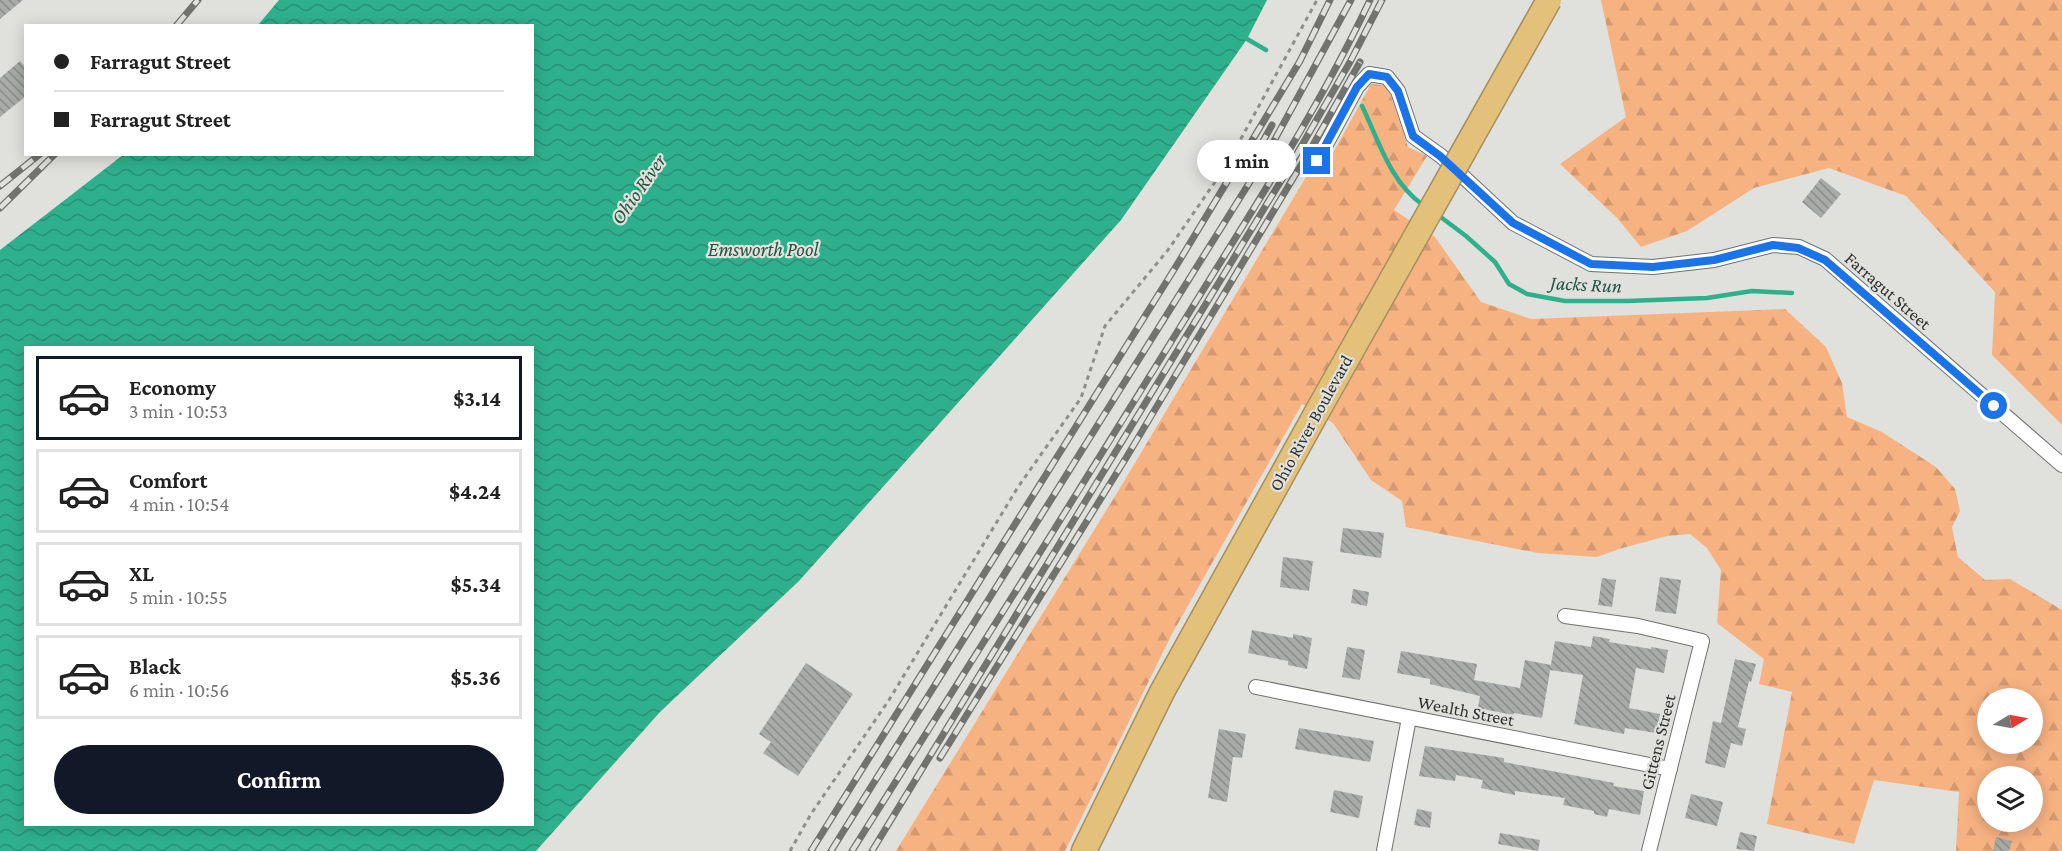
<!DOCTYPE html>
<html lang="en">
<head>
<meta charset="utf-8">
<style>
  :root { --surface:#fff; --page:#f6f6f6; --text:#222; --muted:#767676; --line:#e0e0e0; --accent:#111827 }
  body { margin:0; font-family:"Crimson Pro",serif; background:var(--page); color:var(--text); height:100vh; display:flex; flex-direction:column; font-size:22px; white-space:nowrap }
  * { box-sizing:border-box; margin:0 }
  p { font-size:20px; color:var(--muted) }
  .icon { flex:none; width:33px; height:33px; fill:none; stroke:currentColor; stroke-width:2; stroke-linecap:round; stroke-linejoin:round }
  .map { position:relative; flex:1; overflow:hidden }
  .drawer { position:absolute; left:24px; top:346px; width:510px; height:480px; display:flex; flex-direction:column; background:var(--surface); border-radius:0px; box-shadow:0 3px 15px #0003 }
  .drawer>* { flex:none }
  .hud { position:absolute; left:24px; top:24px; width:510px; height:132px; border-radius:0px; box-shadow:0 3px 15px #0003; display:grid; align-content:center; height:132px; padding:0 30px; background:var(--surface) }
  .needle { width:39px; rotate:80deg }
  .tools { position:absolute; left:1977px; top:688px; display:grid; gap:12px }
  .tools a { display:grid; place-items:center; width:66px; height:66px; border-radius:50%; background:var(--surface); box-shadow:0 3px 15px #0003; font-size:30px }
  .end { position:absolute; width:27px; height:27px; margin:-14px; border:8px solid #1a73e8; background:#fff; box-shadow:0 0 0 3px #fff }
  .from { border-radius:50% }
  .bubble { position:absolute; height:42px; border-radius:21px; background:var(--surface); box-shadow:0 3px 15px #0003; font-size:20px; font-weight:700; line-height:42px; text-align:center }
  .hud b { display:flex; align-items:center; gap:21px; height:57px; font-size:22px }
  .hud b+b { border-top:2px solid var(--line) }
  .hud i { width:15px; height:15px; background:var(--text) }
  ul { padding:10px 0 0; list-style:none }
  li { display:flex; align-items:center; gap:18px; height:84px; margin:0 12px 9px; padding:0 18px; border:3px solid var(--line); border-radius:0px }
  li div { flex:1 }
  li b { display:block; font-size:22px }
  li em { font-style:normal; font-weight:700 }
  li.current { border-color:var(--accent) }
  li>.icon { width:54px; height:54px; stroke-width:1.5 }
  .action { display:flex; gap:12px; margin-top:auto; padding:12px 30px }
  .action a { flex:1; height:69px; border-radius:36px; background:var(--accent); color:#fff; font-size:24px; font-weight:700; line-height:69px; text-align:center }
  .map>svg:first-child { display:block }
  .forest { fill:url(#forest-firs); fill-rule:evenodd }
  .water { fill:url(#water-waves); fill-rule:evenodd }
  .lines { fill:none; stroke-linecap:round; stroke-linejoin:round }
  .stream { stroke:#2fb08c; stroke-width:4.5 }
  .building { fill:url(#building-back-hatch) }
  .street-casing { stroke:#71716d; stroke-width:16 }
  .highway-casing { stroke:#a58e5f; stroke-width:27 }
  .path { stroke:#8e8f8b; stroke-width:3; stroke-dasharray:4.5 4.5; stroke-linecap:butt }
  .street { stroke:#fff; stroke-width:14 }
  .highway { stroke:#e4c17a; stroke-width:24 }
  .rail-casing { stroke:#72726f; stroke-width:7 }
  .rail { stroke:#e0e1dc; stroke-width:4.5; stroke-dasharray:14; stroke-linecap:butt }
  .highway-bridge-casing { stroke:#a58e5f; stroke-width:27; stroke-linecap:butt }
  .highway-bridge { stroke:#e4c17a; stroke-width:24 }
  .route { stroke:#1a73e8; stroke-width:8 }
  .labels { text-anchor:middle; stroke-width:4.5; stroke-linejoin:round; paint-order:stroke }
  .street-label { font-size:18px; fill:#30302e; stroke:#e0e1dc }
  .water-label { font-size:20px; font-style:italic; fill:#225445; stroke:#e0e1dc }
</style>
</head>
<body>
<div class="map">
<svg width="2062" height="851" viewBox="0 0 2062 851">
  <defs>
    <pattern id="forest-firs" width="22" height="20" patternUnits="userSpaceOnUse" patternTransform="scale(1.5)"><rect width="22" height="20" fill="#f7b282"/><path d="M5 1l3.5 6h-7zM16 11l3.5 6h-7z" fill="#d49971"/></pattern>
    <pattern id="water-waves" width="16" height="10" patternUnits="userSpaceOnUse" patternTransform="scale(1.5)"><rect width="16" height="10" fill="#2fb08c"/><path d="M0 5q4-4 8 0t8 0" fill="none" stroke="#289073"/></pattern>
    <pattern id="building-back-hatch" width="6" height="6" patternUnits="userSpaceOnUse" patternTransform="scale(1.5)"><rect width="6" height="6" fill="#a8aba7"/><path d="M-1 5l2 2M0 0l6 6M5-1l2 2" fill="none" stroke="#898c88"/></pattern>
  </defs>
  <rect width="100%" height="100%" fill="#e0e1dc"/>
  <path class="forest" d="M 1601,0 L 2062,0 L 2062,425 L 1992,355 L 1995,292 L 1906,196 L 1829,168 L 1754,188 L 1687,231 L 1641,247 L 1617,218 L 1560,164 L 1626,117 Z
    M 1371,84 L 1383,85 L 1391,96 L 1408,147 L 1427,156 L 1394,210 L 1435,237 L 1481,302 L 1531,319 L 1785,309 L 1826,347 L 1842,383 L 1847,417 L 1882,432 L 1936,467 L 1955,489 L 1960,511 L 1952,527 L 1958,557 L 1985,580 L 2010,579 L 2062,610 L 2062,851 L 1956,851 L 1959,792 L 1874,780 L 1854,844 L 1767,824 L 1792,692 L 1759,684 L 1764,659 L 1717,623 L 1721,570 L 1707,548 L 1690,534 L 1667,536 L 1619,549 L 1597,557 L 1538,553 L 1406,527 L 1402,501 L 1371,480 L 1333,423 L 1302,404 L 1172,634 L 1065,851 L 896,851 L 1117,493 L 1312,167 L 1323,171 ZM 1988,699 L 2032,699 L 2032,744 L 1988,744 ZM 1988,777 L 2032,777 L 2032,822 L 1988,822 Z"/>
  <path class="water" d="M 279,0 L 1267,0 L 1247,39 L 1121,220 L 799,581 L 660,712 L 536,851 L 0,851 L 0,250 L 123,155 L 532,154 L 532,26 L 258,25 ZM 26,348 L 532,348 L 532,825 L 26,825 Z"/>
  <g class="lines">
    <path class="stream" d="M 1242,36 L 1266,50
      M 1362,106 C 1379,141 1390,182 1423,205
      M 1438,215 L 1466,236 L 1495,262 L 1509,284 L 1527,294 L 1565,301 L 1627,301 L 1707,298 L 1752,291 L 1792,293"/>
  </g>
  <path class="building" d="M 0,0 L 23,0 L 0,19 Z
    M 20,61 L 26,68 L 26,96 L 0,117 L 0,78 Z
    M 1821,178 L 1841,194 L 1821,218 L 1802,202 Z
    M 1343,528 L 1384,533 L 1381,558 L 1340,552 Z
    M 1283,557 L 1313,561 L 1309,591 L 1280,587 Z
    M 1660,577 L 1681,580 L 1676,614 L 1655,611 Z
    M 1602,578 L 1616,580 L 1612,607 L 1598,605 Z
    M 1353,589 L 1369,592 L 1367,606 L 1351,603 Z
    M 1252,630 L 1293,638 L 1293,634 L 1312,638 L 1307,669 L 1288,665 L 1288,661 L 1248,653 Z
    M 1593,636 L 1610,639 L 1609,642 L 1651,649 L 1651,647 L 1668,650 L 1664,673 L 1636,668 L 1629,708 L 1660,714 L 1656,733 L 1625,728 L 1624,734 L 1574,724 L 1583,675 L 1550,670 L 1555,641 L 1591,647 Z
    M 1347,647 L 1365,650 L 1360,680 L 1342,677 Z
    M 1401,651 L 1477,664 L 1474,680 L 1520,688 L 1525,660 L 1551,665 L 1542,718 L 1514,713 L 1513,715 L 1478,708 L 1480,696 L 1430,684 L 1430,679 L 1397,673 Z
    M 1735,659 L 1756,664 L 1751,682 L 1749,681 L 1738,727 L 1746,729 L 1742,746 L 1731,743 L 1725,768 L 1705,763 L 1713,721 L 1721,723 Z
    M 806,663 L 853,694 L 798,776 L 763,753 L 771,742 L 759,734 Z
    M 1299,728 L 1374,741 L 1370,762 L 1295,749 Z
    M 1219,729 L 1246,734 L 1242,758 L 1233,757 L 1227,802 L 1208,798 Z
    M 1425,746 L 1504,758 L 1504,762 L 1614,783 L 1613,786 L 1644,791 L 1640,815 L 1609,809 L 1607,817 L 1594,814 L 1594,811 L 1563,805 L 1565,798 L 1515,791 L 1515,795 L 1481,788 L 1483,780 L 1456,775 L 1455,781 L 1419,776 Z
    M 1334,790 L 1363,796 L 1359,818 L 1330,812 Z
    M 1691,794 L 1723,802 L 1717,826 L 1685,818 Z
    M 1417,809 L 1432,812 L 1430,828 L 1414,825 Z
    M 1740,832 L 1757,836 L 1754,851 L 1736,849 Z
    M 1500,833 L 1540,840 L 1538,851 L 1498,844 Z
    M 1996,837 L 2012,841 L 2009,851 L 1993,851 Z"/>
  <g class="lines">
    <defs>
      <path id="street" d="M 1317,161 L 1357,87 L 1369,74 L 1387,77 L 1398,91 L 1413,136 L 1441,156 L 1513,223 L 1591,264 L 1653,267 L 1714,260 L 1773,245 L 1799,247 L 1825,259 L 2062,465
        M 1565,616 L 1638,626 L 1702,641 L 1649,851
        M 1256,687 L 1670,769
        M 1384,851 L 1409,718"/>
      <path id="highway" d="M 1084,851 L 1162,692 L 1317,412"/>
    </defs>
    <use href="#street" class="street-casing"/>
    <use href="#highway" class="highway-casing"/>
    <path class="path" d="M 790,851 L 811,814 L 889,700 L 1018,487 L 1081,398 L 1105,326 L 1168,250 L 1226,166 L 1317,0"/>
    <use href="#street" class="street"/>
    <use href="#highway" class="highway"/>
    <defs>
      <path id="rail" d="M 176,26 L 198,0
        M 1246,172 L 1272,125
        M 0,186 L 40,154
        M 0,208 L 55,154
        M 940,758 L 1126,458 L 1313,145 L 1360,62
        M 811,851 L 1175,268 L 1300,61 L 1330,0
        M 831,851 L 1263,161 L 1351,0
        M 852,851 C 962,677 1071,504 1179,329 C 1245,221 1316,115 1370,0
        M 872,851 L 1287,171 L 1350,62 L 1382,0"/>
    </defs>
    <use href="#rail" class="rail-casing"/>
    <use href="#rail" class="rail"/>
    <defs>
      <path id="highway-bridge" d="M 1317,412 L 1549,0"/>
    </defs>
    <use href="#highway-bridge" class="highway-bridge-casing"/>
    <use href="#highway-bridge" class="highway-bridge"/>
  </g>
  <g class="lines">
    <path class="route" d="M 1317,161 L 1357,87 L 1369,74 L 1387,77 L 1398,91 L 1413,136 L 1440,156 L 1513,223 L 1591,264 L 1653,267 L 1714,260 L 1773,245 L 1798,248 L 1825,260 L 1994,406"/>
  </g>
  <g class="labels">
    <g class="street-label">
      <text transform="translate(1888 291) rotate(41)" y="6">Farragut Street</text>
      <text transform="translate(1311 423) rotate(-61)" y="6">Ohio River Boulevard</text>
      <text transform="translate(1466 711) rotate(11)" y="6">Wealth Street</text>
      <text transform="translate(1658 742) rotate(-76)" y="6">Gittens Street</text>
    </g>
    <g class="water-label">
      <text transform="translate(638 189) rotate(-55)" y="7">Ohio River</text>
      <text x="763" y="256">Emsworth Pool</text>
      <text transform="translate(1586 284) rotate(3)" y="7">Jacks Run</text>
    </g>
  </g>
</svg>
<div class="tools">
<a><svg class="needle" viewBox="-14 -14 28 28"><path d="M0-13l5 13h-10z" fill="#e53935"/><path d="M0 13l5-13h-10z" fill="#767676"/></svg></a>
<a><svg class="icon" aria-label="layers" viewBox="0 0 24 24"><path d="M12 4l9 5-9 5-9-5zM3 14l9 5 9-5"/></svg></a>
</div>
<i class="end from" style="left:1994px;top:406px"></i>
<i class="end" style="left:1317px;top:161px"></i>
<div class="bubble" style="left:1197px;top:140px;width:99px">1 min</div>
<div class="hud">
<b><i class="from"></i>Farragut Street</b>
<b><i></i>Farragut Street</b>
</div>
<section class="drawer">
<ul>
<li class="current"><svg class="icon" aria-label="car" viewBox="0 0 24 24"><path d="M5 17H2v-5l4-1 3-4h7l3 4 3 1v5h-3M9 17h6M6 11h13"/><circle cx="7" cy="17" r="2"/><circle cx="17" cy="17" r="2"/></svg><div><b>Economy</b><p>3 min · 10:53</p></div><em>$3.14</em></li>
<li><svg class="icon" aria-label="car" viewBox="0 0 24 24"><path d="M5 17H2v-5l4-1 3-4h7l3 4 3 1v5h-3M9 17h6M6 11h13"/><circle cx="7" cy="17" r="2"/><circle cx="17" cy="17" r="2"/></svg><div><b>Comfort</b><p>4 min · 10:54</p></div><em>$4.24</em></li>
<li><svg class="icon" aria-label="car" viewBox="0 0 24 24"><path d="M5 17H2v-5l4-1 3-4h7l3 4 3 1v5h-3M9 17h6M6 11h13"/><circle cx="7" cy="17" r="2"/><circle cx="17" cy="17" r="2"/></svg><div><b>XL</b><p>5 min · 10:55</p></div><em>$5.34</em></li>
<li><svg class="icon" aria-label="car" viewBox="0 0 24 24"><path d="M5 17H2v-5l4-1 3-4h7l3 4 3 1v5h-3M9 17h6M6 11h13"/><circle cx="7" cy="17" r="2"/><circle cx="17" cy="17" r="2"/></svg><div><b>Black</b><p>6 min · 10:56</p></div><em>$5.36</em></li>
</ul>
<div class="action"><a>Confirm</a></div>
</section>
</div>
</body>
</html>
